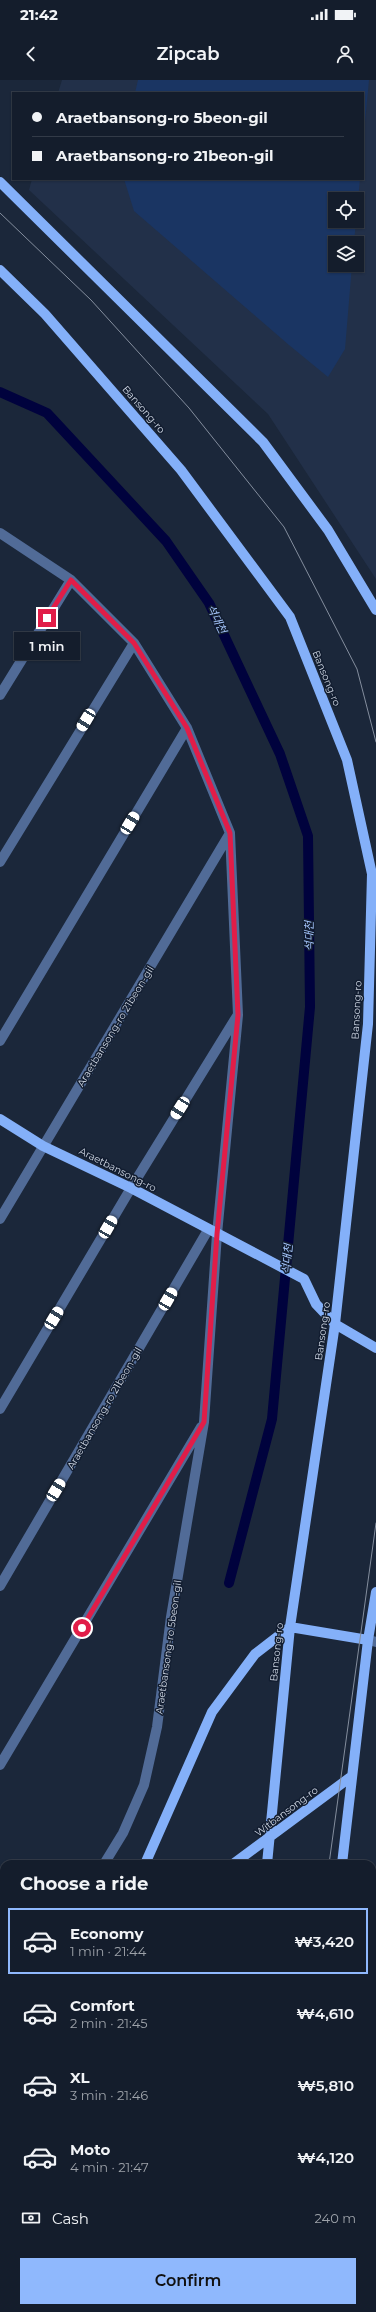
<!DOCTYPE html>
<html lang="en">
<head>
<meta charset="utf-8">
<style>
  :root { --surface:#141d2c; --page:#212a38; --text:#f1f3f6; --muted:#9da2a9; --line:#333b48; --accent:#8fb8fd }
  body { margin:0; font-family:Montserrat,"Noto Sans KR",sans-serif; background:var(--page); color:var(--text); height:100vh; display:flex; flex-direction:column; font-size:15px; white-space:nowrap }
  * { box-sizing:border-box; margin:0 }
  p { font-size:13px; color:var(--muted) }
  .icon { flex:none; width:22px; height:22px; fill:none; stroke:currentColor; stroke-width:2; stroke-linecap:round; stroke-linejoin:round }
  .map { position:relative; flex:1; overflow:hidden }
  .sheet { position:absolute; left:0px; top:1780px; width:376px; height:452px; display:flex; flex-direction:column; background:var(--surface); border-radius:12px 12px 0 0; box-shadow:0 1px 3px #0004,0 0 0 1px var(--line) }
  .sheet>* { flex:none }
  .banner { position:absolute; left:12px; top:12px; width:352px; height:88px; border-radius:0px; box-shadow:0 1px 3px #0004,0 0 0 1px var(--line); display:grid; align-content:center; height:88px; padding:0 20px; background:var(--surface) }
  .fabs { position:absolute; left:328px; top:112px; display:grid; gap:8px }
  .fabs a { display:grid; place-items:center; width:36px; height:36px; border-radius:0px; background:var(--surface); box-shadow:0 1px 3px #0004,0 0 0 1px var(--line); font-size:20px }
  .end { position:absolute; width:18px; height:18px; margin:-9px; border:5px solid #e11d48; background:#fff; box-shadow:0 0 0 2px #fff }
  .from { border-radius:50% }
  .bubble { position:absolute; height:28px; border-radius:0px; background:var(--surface); box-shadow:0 1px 3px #0004,0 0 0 1px var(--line); font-size:13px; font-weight:600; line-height:28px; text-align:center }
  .car { position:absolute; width:12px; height:24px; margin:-12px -6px; border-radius:5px; box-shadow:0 0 3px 1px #0007; background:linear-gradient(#fff 24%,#345 0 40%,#fff 0 76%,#345 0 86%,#fff 0) }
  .banner b { display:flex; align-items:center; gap:14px; height:38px; font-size:15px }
  .banner b+b { border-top:1px solid var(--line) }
  .banner i { width:10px; height:10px; background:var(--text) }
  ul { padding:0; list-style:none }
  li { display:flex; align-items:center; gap:12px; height:66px; margin:0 8px 6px; padding:0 12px; border:2px solid transparent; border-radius:0px }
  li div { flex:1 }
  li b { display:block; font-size:15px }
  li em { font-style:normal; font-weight:600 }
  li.current { border-color:var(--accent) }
  li>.icon { width:36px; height:36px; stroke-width:1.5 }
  h2 { padding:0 20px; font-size:18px; line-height:48px }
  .pay { display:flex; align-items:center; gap:10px; height:44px; padding:0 20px; font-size:15px }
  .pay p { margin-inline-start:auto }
  .cta { display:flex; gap:8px; margin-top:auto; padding:8px 20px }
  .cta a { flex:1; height:46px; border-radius:0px; background:var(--accent); color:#111; font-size:16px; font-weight:600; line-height:46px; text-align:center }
  .status { display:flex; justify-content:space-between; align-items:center; height:28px; padding:0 20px; background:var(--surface); direction:ltr }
  .status svg { height:11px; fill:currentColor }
  header { display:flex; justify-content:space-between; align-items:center; height:52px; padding:0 20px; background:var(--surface); font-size:18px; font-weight:600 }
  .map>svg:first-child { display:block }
  .built { fill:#223049; fill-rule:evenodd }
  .grass { fill:#1a3563 }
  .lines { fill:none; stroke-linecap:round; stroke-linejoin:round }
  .stream { stroke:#00023d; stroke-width:10 }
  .building { fill:url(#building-cross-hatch); stroke:#69778f; filter:url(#shadow) }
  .minor { stroke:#516b97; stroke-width:10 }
  .major { stroke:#84b0f9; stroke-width:10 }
  .tram { stroke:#848e9e; stroke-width:1 }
  .route { stroke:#e11d48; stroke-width:5 }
  .labels { text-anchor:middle; stroke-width:3; stroke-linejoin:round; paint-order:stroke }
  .street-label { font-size:10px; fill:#ced6e3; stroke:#121d30 }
  .water-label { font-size:11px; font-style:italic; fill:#a3c3f9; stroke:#121d30 }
</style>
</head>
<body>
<div class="status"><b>21:42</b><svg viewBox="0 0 49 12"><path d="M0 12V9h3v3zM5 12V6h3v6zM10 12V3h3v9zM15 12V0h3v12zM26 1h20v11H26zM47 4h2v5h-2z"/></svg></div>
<header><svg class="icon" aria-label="back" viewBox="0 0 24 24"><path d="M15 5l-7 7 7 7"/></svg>Zipcab<svg class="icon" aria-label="person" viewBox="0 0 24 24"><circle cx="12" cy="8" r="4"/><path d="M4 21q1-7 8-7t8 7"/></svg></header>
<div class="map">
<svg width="376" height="2232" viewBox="0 0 376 2232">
  <defs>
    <pattern id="building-cross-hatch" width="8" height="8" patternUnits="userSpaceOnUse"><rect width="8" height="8" fill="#364358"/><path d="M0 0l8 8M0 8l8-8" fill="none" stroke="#525d70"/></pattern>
    <filter id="shadow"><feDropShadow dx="3.5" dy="-3.5" stdDeviation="2" flood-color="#0009"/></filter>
  </defs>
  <rect width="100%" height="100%" fill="#1b273a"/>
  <path class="built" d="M 62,0 L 376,0 L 376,499 L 268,334 L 29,110 L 32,99 L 363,99 L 363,13 L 58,13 ZM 335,119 L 357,119 L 357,141 L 335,141 ZM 335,163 L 357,163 L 357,185 L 335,185 Z"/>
  <path class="grass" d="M 138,0 L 369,0 L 363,63 L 363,13 L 135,13 Z
    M 124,99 L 360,99 L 357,130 L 357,119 L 335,119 L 335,141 L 356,141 L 354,163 L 335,163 L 335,185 L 352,185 L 345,269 L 328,297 L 289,265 L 134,131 Z"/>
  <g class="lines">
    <path class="stream" d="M 0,312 L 47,333 L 166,461 L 209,523 L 280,674 L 308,756 L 310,927 L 272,1339 L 229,1503"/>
  </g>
  <path class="building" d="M 0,1838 L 4,1841 L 4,1970 L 0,1976 Z
    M 4,2204 L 4,2228 L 226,2228 L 226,2232 L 0,2232 L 0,2211 Z"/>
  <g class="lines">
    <path class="minor" d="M 0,453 L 71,500 L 134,563 L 187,648 L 230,753 L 238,935 L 217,1154 L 204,1342 L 171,1537 L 157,1647 L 144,1705 L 123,1753 L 104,1784
      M 0,615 L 71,500
      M 0,782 L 134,563
      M 0,961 L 187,648
      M 0,1139 L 230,753
      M 0,1329 L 131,1108 L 237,936
      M 0,1506 L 208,1150
      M 368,1560 L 376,1562
      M 0,1685 L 201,1347
      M 372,2060 L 376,2067"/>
    <path class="major" d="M 0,102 L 263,362 L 328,450 L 376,530
      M 0,190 L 45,234 L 181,390 L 290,537 L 347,680 L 372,794 L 368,944 L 335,1244 L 290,1547 L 267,1784
      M 0,1039 L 43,1066 L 131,1108 L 304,1199 L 316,1224 L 335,1244 L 376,1268
      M 145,1784 L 212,1632 L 255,1574 L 290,1547 L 368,1560
      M 233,1784 L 352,1696
      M 342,1784 L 368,1560 L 376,1512
      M 0,1796 L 4,1799
      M 0,2018 L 4,2013
      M 274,2228 L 275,2232
      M 353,2228 L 353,2232"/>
    <path class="tram" d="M 0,133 L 91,220 L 189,328 L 284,447 L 357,589 L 376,662
      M 329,1784 L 376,1443
      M 348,2228 L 349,2232"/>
  </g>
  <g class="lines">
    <path class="route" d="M 47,538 L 71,500 L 134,563 L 187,648 L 230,753 L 238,935 L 217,1154 L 204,1342 L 82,1548"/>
  </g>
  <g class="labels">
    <g class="street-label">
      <text transform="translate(144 329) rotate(49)" y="4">Bansong-ro</text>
      <text transform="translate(327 598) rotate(68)" y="4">Bansong-ro</text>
      <text transform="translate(356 930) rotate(-87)" y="4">Bansong-ro</text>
      <text transform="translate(115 946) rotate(-59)" y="4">Araetbansong-ro 21beon-gil</text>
      <text transform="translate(118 1089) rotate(27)" y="4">Araetbansong-ro</text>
      <text transform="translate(322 1251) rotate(-82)" y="4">Bansong-ro</text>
      <text transform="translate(104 1328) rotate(-60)" y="4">Araetbansong-ro 21beon-gil</text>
      <text transform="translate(168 1567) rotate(-82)" y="4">Araetbansong-ro 5beon-gil</text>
      <text transform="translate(276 1572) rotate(-84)" y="4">Bansong-ro</text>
      <text transform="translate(286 1731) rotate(-37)" y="4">Witbansong-ro</text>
    </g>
    <g class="water-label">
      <text transform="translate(217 539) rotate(64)" y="4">석대천</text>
      <text transform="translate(309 856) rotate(-90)" y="4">석대천</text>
      <text transform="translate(287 1179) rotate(-85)" y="4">석대천</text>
    </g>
  </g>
</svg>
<div class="fabs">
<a><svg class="icon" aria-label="locate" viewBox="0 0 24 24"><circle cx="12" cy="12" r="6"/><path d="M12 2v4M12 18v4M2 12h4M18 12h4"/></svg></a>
<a><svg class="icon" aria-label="layers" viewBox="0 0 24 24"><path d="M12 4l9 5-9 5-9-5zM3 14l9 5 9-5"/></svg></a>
</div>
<i class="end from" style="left:82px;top:1548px"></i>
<i class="end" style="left:47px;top:538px"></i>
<div class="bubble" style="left:14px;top:552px;width:66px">1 min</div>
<i class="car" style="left:86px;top:640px;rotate:211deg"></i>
<i class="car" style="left:130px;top:743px;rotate:31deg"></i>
<i class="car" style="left:180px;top:1028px;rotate:212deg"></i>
<i class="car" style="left:108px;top:1147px;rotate:30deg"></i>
<i class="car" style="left:168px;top:1219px;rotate:30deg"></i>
<i class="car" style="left:54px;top:1238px;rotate:31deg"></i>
<i class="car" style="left:56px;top:1410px;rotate:31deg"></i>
<div class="banner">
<b><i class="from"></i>Araetbansong-ro 5beon-gil</b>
<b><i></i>Araetbansong-ro 21beon-gil</b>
</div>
<section class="sheet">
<h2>Choose a ride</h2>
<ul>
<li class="current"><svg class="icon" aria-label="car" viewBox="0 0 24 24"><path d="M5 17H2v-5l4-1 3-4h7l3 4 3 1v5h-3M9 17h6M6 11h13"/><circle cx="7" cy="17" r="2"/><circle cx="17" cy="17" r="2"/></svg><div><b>Economy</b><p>1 min · 21:44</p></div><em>₩3,420</em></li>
<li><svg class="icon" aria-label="car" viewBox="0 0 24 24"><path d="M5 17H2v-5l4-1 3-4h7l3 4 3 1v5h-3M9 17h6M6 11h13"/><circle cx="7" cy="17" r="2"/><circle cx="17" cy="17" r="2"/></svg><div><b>Comfort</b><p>2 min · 21:45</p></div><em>₩4,610</em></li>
<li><svg class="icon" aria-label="car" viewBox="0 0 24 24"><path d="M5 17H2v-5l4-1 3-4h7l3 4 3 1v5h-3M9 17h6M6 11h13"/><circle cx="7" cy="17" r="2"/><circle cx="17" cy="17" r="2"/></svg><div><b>XL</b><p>3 min · 21:46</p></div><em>₩5,810</em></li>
<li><svg class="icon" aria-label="car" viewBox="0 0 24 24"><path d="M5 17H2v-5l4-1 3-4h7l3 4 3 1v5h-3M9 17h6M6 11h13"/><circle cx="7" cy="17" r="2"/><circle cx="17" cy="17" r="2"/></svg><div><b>Moto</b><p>4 min · 21:47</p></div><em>₩4,120</em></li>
</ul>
<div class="pay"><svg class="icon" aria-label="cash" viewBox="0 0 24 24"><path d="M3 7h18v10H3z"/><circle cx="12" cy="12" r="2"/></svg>Cash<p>240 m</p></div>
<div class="cta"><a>Confirm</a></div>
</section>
</div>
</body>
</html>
